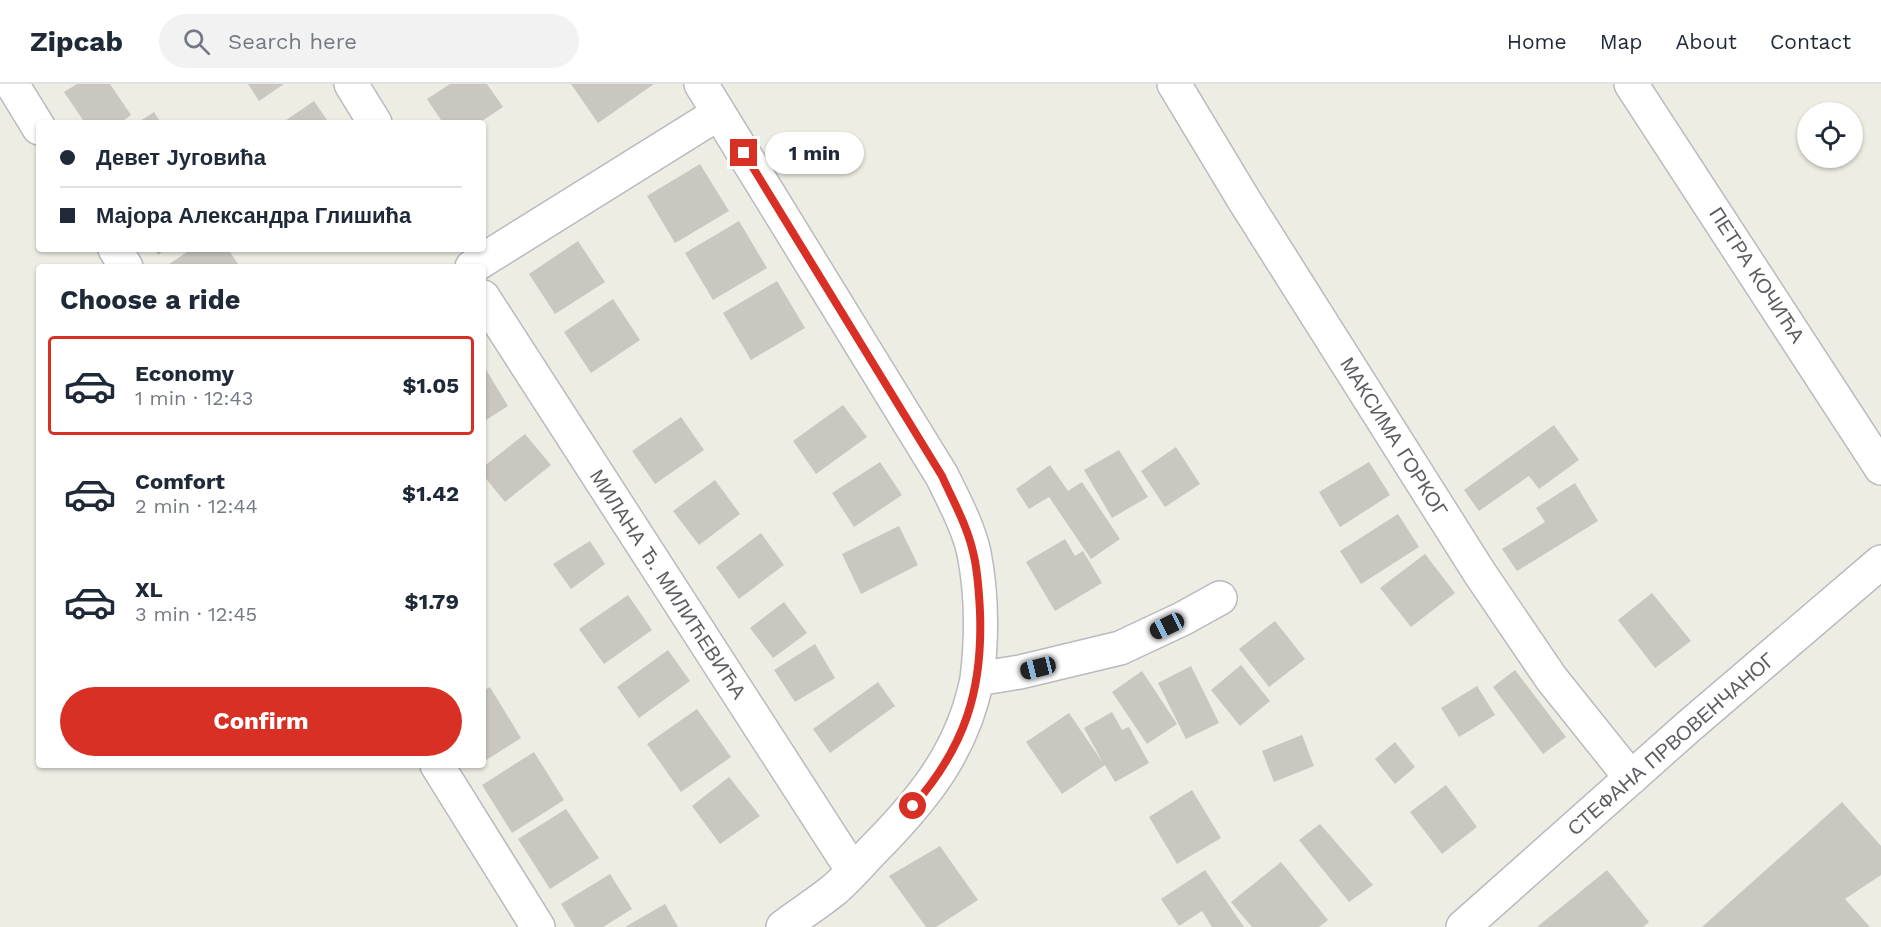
<!DOCTYPE html>
<html lang="en">
<head>
<meta charset="utf-8">
<style>
  :root { --surface:#fff; --page:#f2f2f3; --text:#1f2937; --muted:#747a83; --line:#e0e1e3; --accent:#d93025 }
  body { margin:0; font-family:"Work Sans",sans-serif; background:var(--page); color:var(--text); height:100vh; display:flex; flex-direction:column; font-size:22px; white-space:nowrap }
  * { box-sizing:border-box; margin:0 }
  p { font-size:20px; color:var(--muted) }
  .icon { flex:none; width:33px; height:33px; fill:none; stroke:currentColor; stroke-width:2; stroke-linecap:round; stroke-linejoin:round }
  .map { position:relative; flex:1; overflow:hidden }
  .side { position:absolute; left:36px; top:180px; width:450px; height:504px; display:flex; flex-direction:column; background:var(--surface); border-radius:6px; box-shadow:0 2px 4px #0004 }
  .side>* { flex:none }
  .top-card { position:absolute; left:36px; top:36px; width:450px; height:132px; border-radius:6px; box-shadow:0 2px 4px #0004; display:grid; align-content:center; height:132px; padding:0 24px; background:var(--surface) }
  .tools { position:absolute; left:1797px; top:18px; display:grid; gap:12px }
  .tools a { display:grid; place-items:center; width:66px; height:66px; border-radius:50%; background:var(--surface); box-shadow:0 2px 4px #0004; font-size:30px }
  .end { position:absolute; width:27px; height:27px; margin:-14px; border:8px solid #d93025; background:#fff; box-shadow:0 0 0 3px #fff }
  .from { border-radius:50% }
  .bubble { position:absolute; height:42px; border-radius:21px; background:var(--surface); box-shadow:0 2px 4px #0004; font-size:20px; font-weight:700; line-height:42px; text-align:center }
  .car { position:absolute; width:18px; height:36px; margin:-18px -9px; border-radius:8px; box-shadow:0 0 4px 2px #0007; background:linear-gradient(#222 24%,#8ab4d8 0 40%,#222 0 76%,#8ab4d8 0 86%,#222 0) }
  .top-card b { display:flex; align-items:center; gap:21px; height:57px; font-size:22px }
  .top-card b+b { border-top:2px solid var(--line) }
  .top-card i { width:15px; height:15px; background:var(--text) }
  ul { padding:0; list-style:none }
  li { display:flex; align-items:center; gap:18px; height:99px; margin:0 12px 9px; padding:0 12px; border:3px solid transparent; border-radius:6px }
  li div { flex:1 }
  li b { display:block; font-size:22px }
  li em { font-style:normal; font-weight:700 }
  li.selected { border-color:var(--accent) }
  li>.icon { width:54px; height:54px; stroke-width:1.5 }
  h2 { padding:0 24px; font-size:27px; line-height:72px }
  .primary-button { display:flex; gap:12px; margin-top:auto; padding:12px 24px }
  .primary-button a { flex:1; height:69px; border-radius:36px; background:var(--accent); color:#fff; font-size:24px; font-weight:700; line-height:69px; text-align:center }
  header { display:flex; align-items:center; gap:36px; box-sizing:border-box; height:84px; padding:0 30px; background:var(--surface); border-bottom:2px solid var(--line) }
  header strong { font-size:28px }
  nav { display:flex; gap:33px; margin-inline-start:auto; font-size:21px }
  .search { width:420px; height:54px; background:var(--page); display:flex; align-items:center; gap:15px; box-sizing:border-box; padding:0 21px; border-radius:33px; color:var(--muted); font-size:22px }
  .map>svg:first-child { display:block }
  .building { fill:#c9c7c0 }
  .lines { fill:none; stroke-linecap:round; stroke-linejoin:round }
  .minor-casing { stroke:#b9babf; stroke-width:36 }
  .minor { stroke:#fff; stroke-width:33 }
  .route { stroke:#d93025; stroke-width:8 }
  .labels { text-anchor:middle; stroke-width:6; stroke-linejoin:round; paint-order:stroke }
  .street-label { font-size:20px; fill:#5c5e63; stroke:#fff }
</style>
</head>
<body>
<header>
<strong>Zipcab</strong>
<div class="search"><svg class="icon" aria-label="search" viewBox="0 0 24 24"><circle cx="10" cy="10" r="6"/><path d="M15 15l6 6"/></svg>Search here</div>
<nav><a>Home</a><a>Map</a><a>About</a><a>Contact</a></nav>
</header>
<div class="map">
<svg width="1881" height="843" viewBox="0 0 1881 843">
  <rect width="100%" height="100%" fill="#edede3"/>
  <path class="building" d="M 77,0 L 110,0 L 131,31 L 120,39 L 85,39 L 64,8 Z
    M 248,0 L 284,0 L 259,17 Z
    M 450,0 L 487,0 L 503,23 L 479,39 L 443,39 L 427,15 Z
    M 571,0 L 654,0 L 598,39 Z
    M 314,17 L 329,39 L 282,39 Z
    M 154,28 L 161,39 L 137,39 Z
    M 700,80 L 729,127 L 675,159 L 647,112 Z
    M 739,137 L 767,184 L 713,216 L 685,169 Z
    M 578,157 L 605,198 L 555,230 L 529,190 Z
    M 154,165 L 167,165 L 158,171 Z
    M 191,165 L 228,165 L 240,183 L 169,183 L 168,181 Z
    M 777,197 L 805,244 L 751,276 L 723,229 Z
    M 613,215 L 640,256 L 591,289 L 564,248 Z
    M 485,284 L 508,322 L 483,338 L 483,285 Z
    M 843,321 L 867,353 L 816,390 L 793,357 Z
    M 681,333 L 704,366 L 655,400 L 632,367 Z
    M 1554,341 L 1579,376 L 1539,405 L 1529,392 L 1479,427 L 1464,406 Z
    M 525,350 L 551,381 L 505,418 L 483,391 L 483,383 Z
    M 1176,363 L 1200,400 L 1165,423 L 1141,387 Z
    M 1119,366 L 1148,413 L 1112,434 L 1084,386 Z
    M 880,378 L 902,411 L 854,443 L 832,409 Z
    M 1369,378 L 1390,411 L 1340,443 L 1319,408 Z
    M 1050,381 L 1068,407 L 1082,398 L 1120,455 L 1091,475 L 1049,413 L 1029,425 L 1016,405 Z
    M 715,396 L 740,430 L 699,461 L 673,427 Z
    M 1575,399 L 1598,437 L 1517,487 L 1502,465 L 1545,438 L 1536,424 Z
    M 1398,430 L 1419,463 L 1361,500 L 1340,467 Z
    M 899,442 L 918,481 L 861,510 L 842,470 Z
    M 761,449 L 784,481 L 739,515 L 716,483 Z
    M 1065,455 L 1075,472 L 1083,467 L 1102,499 L 1055,527 L 1026,478 Z
    M 590,457 L 605,480 L 571,505 L 553,480 Z
    M 1425,470 L 1455,509 L 1411,543 L 1380,504 Z
    M 1652,509 L 1691,557 L 1655,584 L 1618,536 Z
    M 628,511 L 652,546 L 604,580 L 579,545 Z
    M 784,518 L 807,549 L 773,574 L 750,544 Z
    M 1275,537 L 1305,575 L 1269,603 L 1239,565 Z
    M 815,560 L 835,594 L 795,618 L 774,586 Z
    M 668,566 L 690,597 L 639,634 L 617,603 Z
    M 1241,581 L 1270,617 L 1240,642 L 1211,606 Z
    M 1191,582 L 1219,639 L 1186,655 L 1158,599 Z
    M 1515,586 L 1566,653 L 1543,670 L 1493,603 Z
    M 1142,587 L 1177,640 L 1147,660 L 1112,608 Z
    M 878,598 L 895,622 L 830,669 L 813,645 Z
    M 1477,602 L 1495,631 L 1459,653 L 1441,624 Z
    M 490,603 L 521,654 L 483,678 L 483,607 Z
    M 697,625 L 731,673 L 681,708 L 647,660 Z
    M 1112,628 L 1122,646 L 1129,643 L 1149,679 L 1115,698 L 1105,681 L 1062,710 L 1026,658 L 1069,629 L 1103,679 L 1084,644 Z
    M 1302,651 L 1314,682 L 1274,698 L 1262,667 Z
    M 1395,658 L 1415,683 L 1395,700 L 1375,675 Z
    M 534,668 L 564,716 L 512,749 L 482,701 Z
    M 729,693 L 760,732 L 720,760 L 692,722 Z
    M 1446,701 L 1477,743 L 1442,770 L 1410,728 Z
    M 1192,706 L 1221,754 L 1177,780 L 1149,733 Z
    M 1842,718 L 1881,762 L 1881,791 L 1845,815 L 1870,843 L 1702,843 Z
    M 566,725 L 599,774 L 550,805 L 518,755 Z
    M 1320,740 L 1373,801 L 1349,818 L 1299,756 Z
    M 940,762 L 978,816 L 936,843 L 926,843 L 889,792 Z
    M 1281,778 L 1328,836 L 1319,843 L 1252,843 L 1231,818 Z
    M 1205,786 L 1244,843 L 1212,843 L 1202,827 L 1179,842 L 1161,815 Z
    M 1607,786 L 1649,838 L 1643,843 L 1537,843 Z
    M 610,790 L 632,825 L 603,843 L 575,843 L 561,820 Z
    M 665,820 L 678,843 L 625,843 Z"/>
  <g class="lines">
    <defs>
      <path id="minor" d="M 12,0 L 39,44
        M 351,0 L 375,39
        M 701,0 L 942,392 C 954,417 968,442 974,469 C 982,510 982,554 977,595
        M 1174,0 L 1244,116 L 1479,488 L 1551,594 L 1631,694
        M 1631,0 L 1881,384
        M 115,165 L 126,183
        M 472,183 L 719,29
        M 483,213 L 853,787
        M 437,681 L 538,843
        M 783,843 C 800,830 818,819 835,805 C 850,792 863,776 877,762 C 926,712 963,665 977,595 L 1020,588 L 1120,564 L 1182,535 L 1220,514
        M 1463,843 L 1688,643 L 1881,478"/>
    </defs>
    <use href="#minor" class="minor-casing"/>
    <use href="#minor" class="minor"/>
  </g>
  <g class="lines">
    <path class="route" d="M 744,69 L 942,392 C 953,417 967,441 973,468 C 978,487 979,508 980,528 C 983,606 965,663 913,722"/>
  </g>
  <g class="labels">
    <g class="street-label">
      <text transform="translate(1757 191) rotate(57)" y="7">ПЕТРА КОЧИЋА</text>
      <text transform="translate(1394 353) rotate(58)" y="7">МАКСИМА ГОРКОГ</text>
      <text transform="translate(668 500) rotate(57)" y="7">МИЛАНА Ђ. МИЛИЋЕВИЋА</text>
      <text transform="translate(1671 660) rotate(-41)" y="7">СТЕФАНА ПРВОВЕНЧАНОГ</text>
    </g>
  </g>
</svg>
<div class="tools">
<a><svg class="icon" aria-label="locate" viewBox="0 0 24 24"><circle cx="12" cy="12" r="6"/><path d="M12 2v4M12 18v4M2 12h4M18 12h4"/></svg></a>
</div>
<i class="end from" style="left:913px;top:722px"></i>
<i class="end" style="left:744px;top:69px"></i>
<div class="bubble" style="left:765px;top:48px;width:99px">1 min</div>
<i class="car" style="left:1167px;top:542px;rotate:244deg"></i>
<i class="car" style="left:1038px;top:584px;rotate:256deg"></i>
<div class="top-card">
<b><i class="from"></i>Девет Југовића</b>
<b><i></i>Мајора Александра Глишића</b>
</div>
<section class="side">
<h2>Choose a ride</h2>
<ul>
<li class="selected"><svg class="icon" aria-label="car" viewBox="0 0 24 24"><path d="M5 17H2v-5l4-1 3-4h7l3 4 3 1v5h-3M9 17h6M6 11h13"/><circle cx="7" cy="17" r="2"/><circle cx="17" cy="17" r="2"/></svg><div><b>Economy</b><p>1 min · 12:43</p></div><em>$1.05</em></li>
<li><svg class="icon" aria-label="car" viewBox="0 0 24 24"><path d="M5 17H2v-5l4-1 3-4h7l3 4 3 1v5h-3M9 17h6M6 11h13"/><circle cx="7" cy="17" r="2"/><circle cx="17" cy="17" r="2"/></svg><div><b>Comfort</b><p>2 min · 12:44</p></div><em>$1.42</em></li>
<li><svg class="icon" aria-label="car" viewBox="0 0 24 24"><path d="M5 17H2v-5l4-1 3-4h7l3 4 3 1v5h-3M9 17h6M6 11h13"/><circle cx="7" cy="17" r="2"/><circle cx="17" cy="17" r="2"/></svg><div><b>XL</b><p>3 min · 12:45</p></div><em>$1.79</em></li>
</ul>
<div class="primary-button"><a>Confirm</a></div>
</section>
</div>
</body>
</html>
